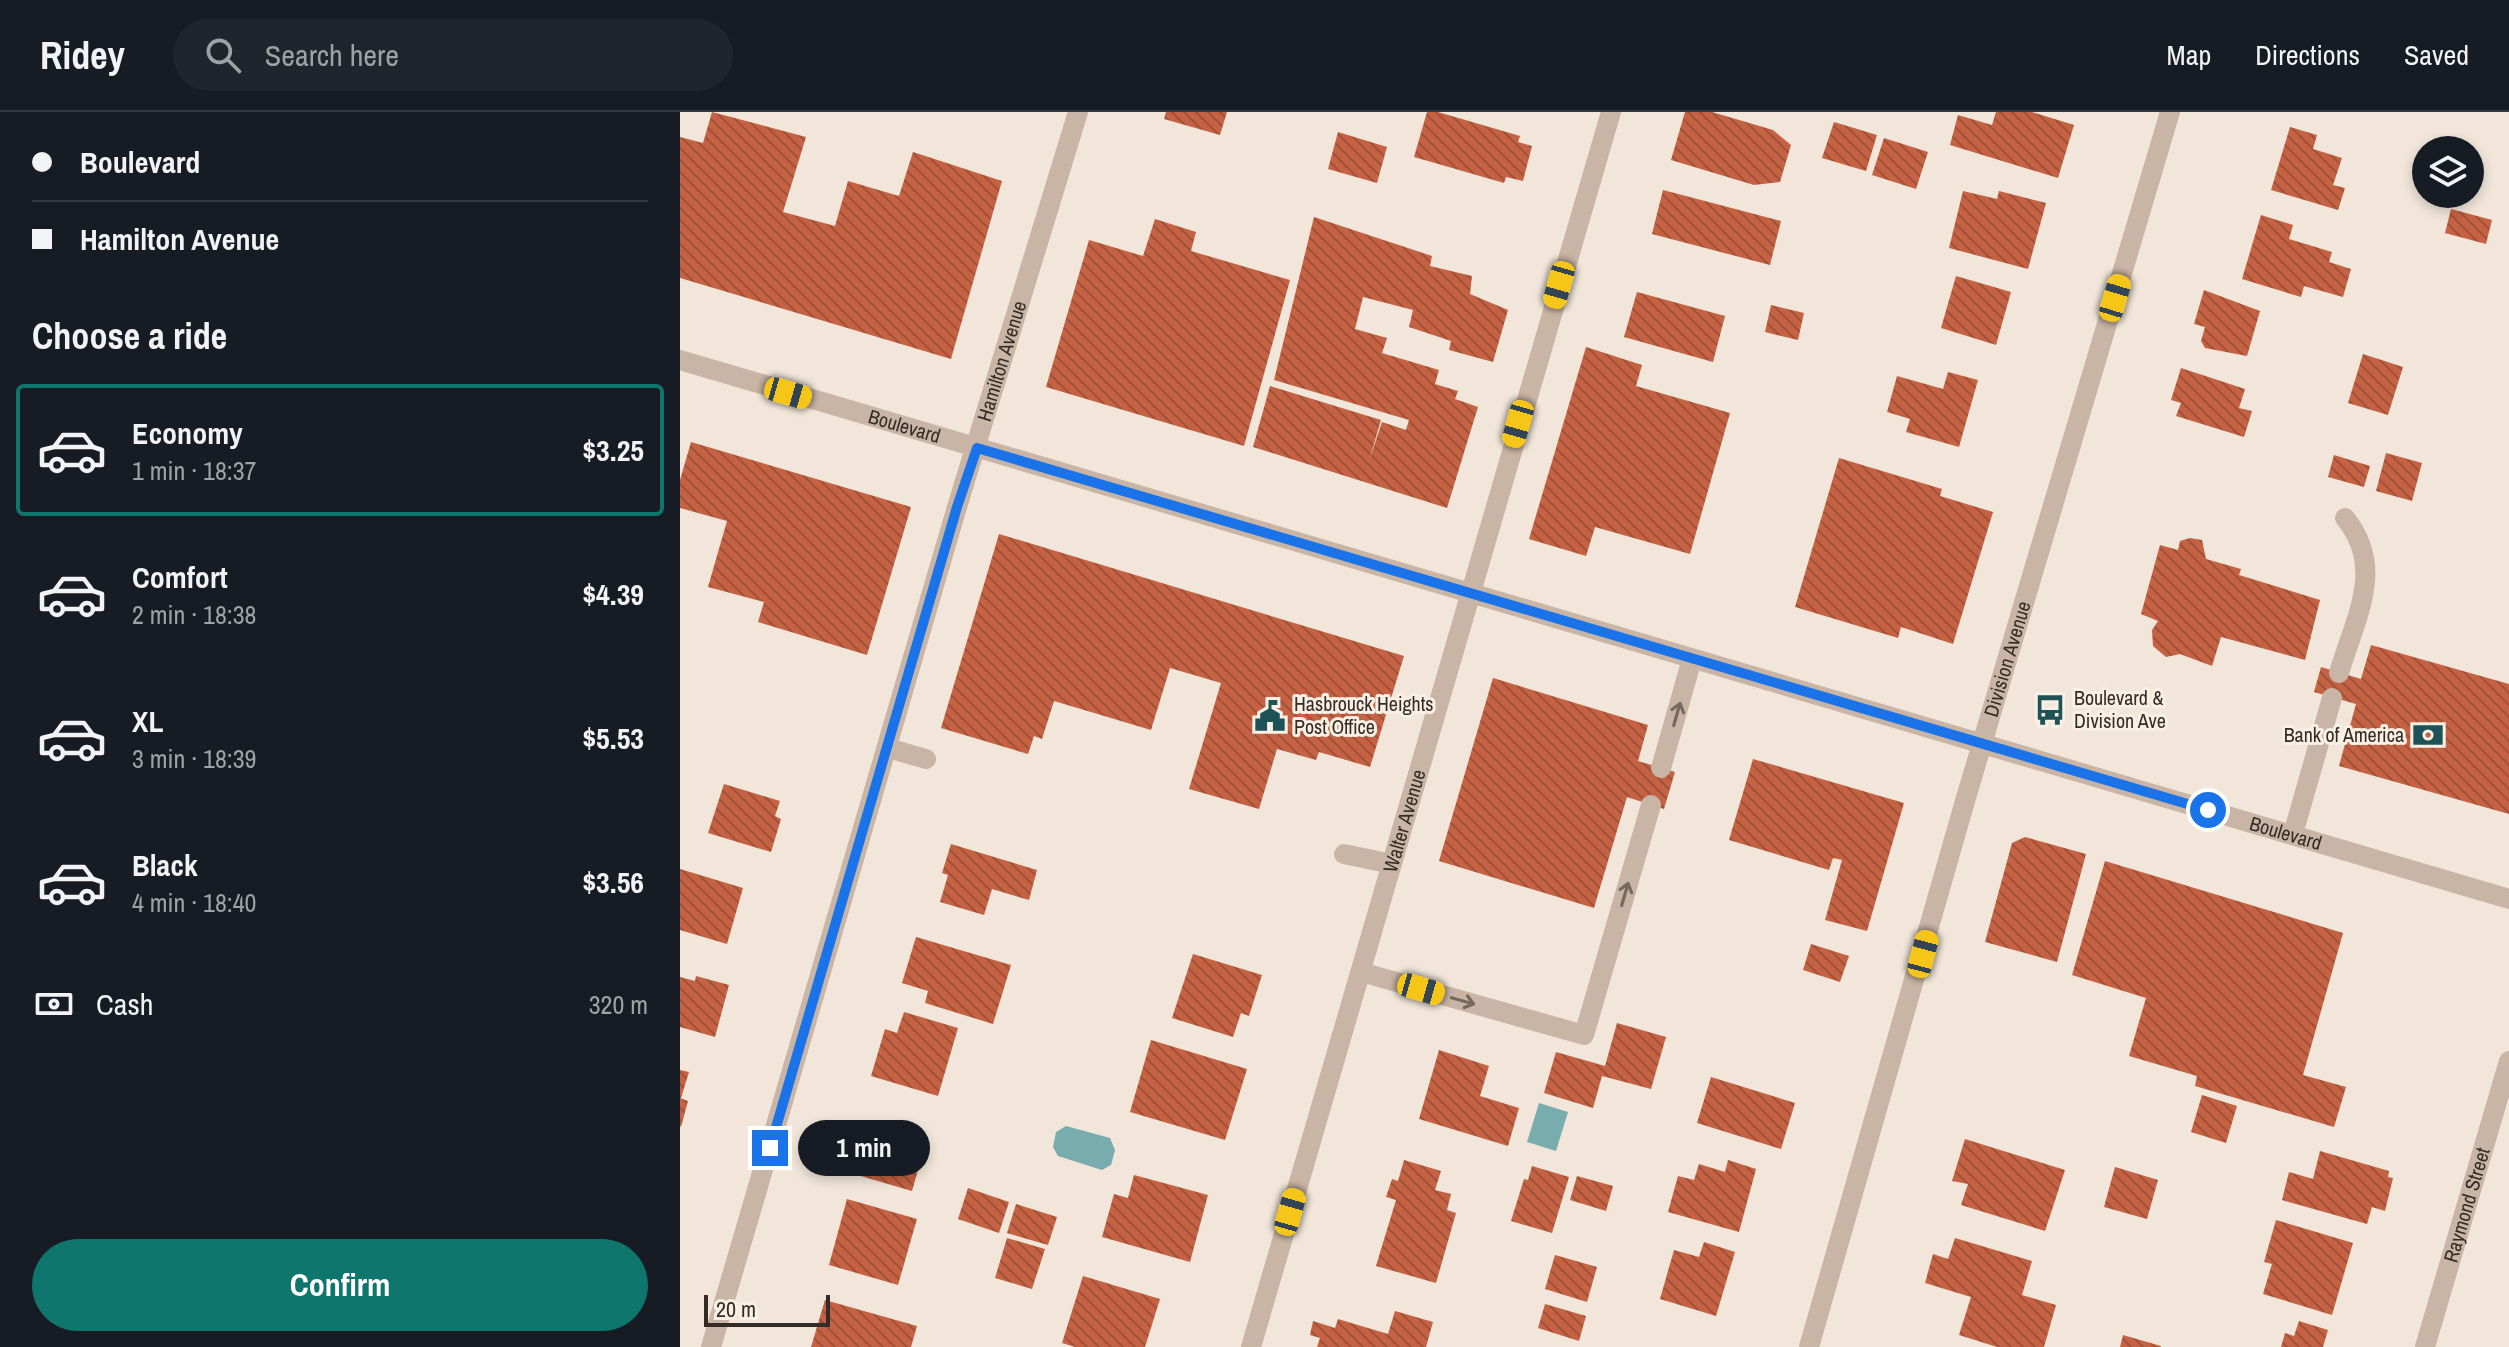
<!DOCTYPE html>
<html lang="en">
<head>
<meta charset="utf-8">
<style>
  :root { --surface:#171b24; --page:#20242c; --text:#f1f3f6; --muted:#9ea1a6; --line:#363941; --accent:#0f766e }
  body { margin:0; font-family:"Archivo Narrow",sans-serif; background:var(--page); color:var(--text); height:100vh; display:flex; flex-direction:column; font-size:30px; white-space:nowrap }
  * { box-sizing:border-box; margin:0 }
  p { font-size:26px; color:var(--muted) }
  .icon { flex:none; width:44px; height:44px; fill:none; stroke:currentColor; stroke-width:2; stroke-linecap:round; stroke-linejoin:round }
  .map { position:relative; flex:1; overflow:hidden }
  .drawer { display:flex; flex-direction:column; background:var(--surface); width:680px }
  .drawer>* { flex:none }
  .top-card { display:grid; align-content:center; height:176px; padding:0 32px; background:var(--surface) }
  .buttons { position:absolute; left:1732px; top:24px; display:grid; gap:16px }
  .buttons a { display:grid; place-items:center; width:72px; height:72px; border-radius:50%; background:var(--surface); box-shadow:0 4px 12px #0003; font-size:40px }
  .scale { position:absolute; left:24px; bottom:20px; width:126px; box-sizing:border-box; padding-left:8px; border:4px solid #352b26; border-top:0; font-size:22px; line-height:28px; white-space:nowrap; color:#352b26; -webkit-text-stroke:6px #f9f0e5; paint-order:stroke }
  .end { position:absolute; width:36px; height:36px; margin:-18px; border:10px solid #1a73e8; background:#fff; box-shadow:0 0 0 4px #fff }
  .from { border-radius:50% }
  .bubble { position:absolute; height:56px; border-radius:28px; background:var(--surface); box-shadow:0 4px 12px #0003; font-size:26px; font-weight:800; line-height:56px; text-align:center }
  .car { position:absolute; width:24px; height:48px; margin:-24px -12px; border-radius:10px; box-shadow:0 0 6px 2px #0007; background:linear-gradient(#f5c518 24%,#345 0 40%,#f5c518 0 76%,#345 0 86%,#f5c518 0) }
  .top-card b { display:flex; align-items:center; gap:28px; height:76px; font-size:30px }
  .top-card b+b { border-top:2px solid var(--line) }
  .top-card i { width:20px; height:20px; background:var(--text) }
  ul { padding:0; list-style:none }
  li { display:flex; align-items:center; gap:24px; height:132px; margin:0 16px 12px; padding:0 16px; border:4px solid transparent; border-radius:8px }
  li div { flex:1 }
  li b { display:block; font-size:30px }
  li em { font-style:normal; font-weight:800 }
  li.current { border-color:var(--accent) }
  li>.icon { width:72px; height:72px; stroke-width:1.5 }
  h2 { padding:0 32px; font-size:36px; line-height:96px }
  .pay { display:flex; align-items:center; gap:20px; height:88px; padding:0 32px; font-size:30px }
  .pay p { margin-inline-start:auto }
  .cta { display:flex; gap:16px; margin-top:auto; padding:16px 32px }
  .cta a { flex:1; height:92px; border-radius:48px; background:var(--accent); color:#fff; font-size:32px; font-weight:800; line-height:92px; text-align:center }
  header { display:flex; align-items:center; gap:48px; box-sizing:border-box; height:112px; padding:0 40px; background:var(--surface); border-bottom:2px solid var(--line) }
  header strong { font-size:38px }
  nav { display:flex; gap:44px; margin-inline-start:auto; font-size:28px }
  .search { width:560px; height:72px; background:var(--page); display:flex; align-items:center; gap:20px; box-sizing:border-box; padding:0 28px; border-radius:44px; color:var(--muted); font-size:30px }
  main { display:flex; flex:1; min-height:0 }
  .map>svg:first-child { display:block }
  .water { fill:#78acae }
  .building { fill:url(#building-back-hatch) }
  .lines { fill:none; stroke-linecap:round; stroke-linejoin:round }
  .service { stroke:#c9b5a5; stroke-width:20 }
  .minor { stroke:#c9b5a5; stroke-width:20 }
  .tertiary { stroke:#c9b5a5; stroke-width:20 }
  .oneway { stroke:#78695f }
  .route { stroke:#1a73e8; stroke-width:10 }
  .labels { text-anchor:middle; stroke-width:6; stroke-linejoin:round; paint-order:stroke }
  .street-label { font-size:20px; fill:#352b26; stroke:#f9f0e5 }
  .poi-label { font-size:20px; fill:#352b26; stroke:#f9f0e5; text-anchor:start }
</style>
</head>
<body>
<header>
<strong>Ridey</strong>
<div class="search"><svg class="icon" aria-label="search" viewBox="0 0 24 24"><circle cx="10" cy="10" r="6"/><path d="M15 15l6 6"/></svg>Search here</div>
<nav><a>Map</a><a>Directions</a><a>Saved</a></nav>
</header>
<main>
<section class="drawer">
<div class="top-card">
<b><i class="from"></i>Boulevard</b>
<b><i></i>Hamilton Avenue</b>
</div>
<h2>Choose a ride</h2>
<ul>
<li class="current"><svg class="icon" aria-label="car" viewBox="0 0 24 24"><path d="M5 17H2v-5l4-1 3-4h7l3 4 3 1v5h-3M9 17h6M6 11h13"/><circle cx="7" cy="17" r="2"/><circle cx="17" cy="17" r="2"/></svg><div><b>Economy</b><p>1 min · 18:37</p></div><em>$3.25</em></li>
<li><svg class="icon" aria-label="car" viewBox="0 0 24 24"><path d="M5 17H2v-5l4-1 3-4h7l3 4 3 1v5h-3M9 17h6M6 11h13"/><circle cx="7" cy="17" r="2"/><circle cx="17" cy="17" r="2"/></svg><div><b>Comfort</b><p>2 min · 18:38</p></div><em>$4.39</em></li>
<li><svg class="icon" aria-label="car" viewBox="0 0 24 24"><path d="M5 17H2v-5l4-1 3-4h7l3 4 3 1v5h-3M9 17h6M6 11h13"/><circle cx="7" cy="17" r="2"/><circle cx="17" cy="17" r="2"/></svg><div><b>XL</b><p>3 min · 18:39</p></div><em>$5.53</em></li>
<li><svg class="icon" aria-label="car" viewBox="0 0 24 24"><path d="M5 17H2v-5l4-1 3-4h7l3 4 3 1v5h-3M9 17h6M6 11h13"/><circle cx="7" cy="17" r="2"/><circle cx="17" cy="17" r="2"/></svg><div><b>Black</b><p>4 min · 18:40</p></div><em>$3.56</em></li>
</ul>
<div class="pay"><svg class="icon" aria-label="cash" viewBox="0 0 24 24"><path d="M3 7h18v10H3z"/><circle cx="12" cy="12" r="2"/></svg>Cash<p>320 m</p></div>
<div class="cta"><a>Confirm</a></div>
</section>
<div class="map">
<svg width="1829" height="1235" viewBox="0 0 1829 1235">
  <defs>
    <pattern id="building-back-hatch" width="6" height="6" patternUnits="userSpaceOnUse" patternTransform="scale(2)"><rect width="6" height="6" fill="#c56243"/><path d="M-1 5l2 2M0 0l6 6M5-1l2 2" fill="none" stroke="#a15138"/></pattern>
  </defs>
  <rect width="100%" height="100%" fill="#f1e6d9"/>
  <path class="water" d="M 859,991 L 888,1000 L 876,1039 L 847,1030 Z
    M 386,1014 L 430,1026 L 435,1038 L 431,1053 L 422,1058 L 378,1044 L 373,1035 L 376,1020 Z"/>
  <path class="building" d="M 32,0 L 126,25 L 103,100 L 155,114 L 168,69 L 219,84 L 233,40 L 322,69 L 271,247 L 0,166 L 0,25 L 23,31 Z
    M 486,0 L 547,0 L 540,23 L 484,7 Z
    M 747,0 L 758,0 L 840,24 L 838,30 L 852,34 L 843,69 L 826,65 L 824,71 L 734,45 Z
    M 1005,0 L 1032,0 L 1093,18 L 1111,33 L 1100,70 L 1074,73 L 991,48 Z
    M 1316,0 L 1352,0 L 1394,13 L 1378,66 L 1270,33 L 1278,3 L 1312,13 Z
    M 1154,10 L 1197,23 L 1186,59 L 1142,46 Z
    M 1610,15 L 1637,23 L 1633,37 L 1662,46 L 1653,73 L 1665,76 L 1658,98 L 1591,78 Z
    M 658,20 L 707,35 L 697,71 L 648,57 Z
    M 1204,26 L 1248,40 L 1236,77 L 1192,63 Z
    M 983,78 L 1101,109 L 1090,153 L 972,122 Z
    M 1283,79 L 1317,87 L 1319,79 L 1366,91 L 1348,157 L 1269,136 Z
    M 1771,97 L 1812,108 L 1806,132 L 1765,121 Z
    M 1581,103 L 1613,113 L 1609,127 L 1652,140 L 1649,150 L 1671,157 L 1663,185 L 1624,174 L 1621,185 L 1562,167 Z
    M 634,105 L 752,144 L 750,154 L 792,164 L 790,182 L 828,198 L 813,250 L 769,238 L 771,229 L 729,215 L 733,198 L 683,185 L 675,217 L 707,226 L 702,241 L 759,258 L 755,272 L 778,279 L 775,287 L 798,295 L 767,396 L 573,335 L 590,274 L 701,308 L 689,349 L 702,310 L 726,318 L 729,308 L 594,268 Z
    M 475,107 L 516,120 L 511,139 L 610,168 L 564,334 L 366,275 L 409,128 L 463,144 Z
    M 1276,164 L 1331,180 L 1316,233 L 1261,216 Z
    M 1524,178 L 1580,199 L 1567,244 L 1525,236 L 1521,229 L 1525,215 L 1514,212 Z
    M 957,180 L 1045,204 L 1033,250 L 944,225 Z
    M 1091,193 L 1124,201 L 1118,228 L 1085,220 Z
    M 906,235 L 962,253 L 956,274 L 1050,301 L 1010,442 L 915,415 L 906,444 L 849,427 Z
    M 1683,242 L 1723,255 L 1708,303 L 1668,291 Z
    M 1501,256 L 1565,277 L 1559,296 L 1572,299 L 1564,325 L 1496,304 L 1501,291 L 1491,288 Z
    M 1268,260 L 1298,268 L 1279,335 L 1226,320 L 1230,307 L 1207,300 L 1217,264 L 1263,277 Z
    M 11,330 L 231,395 L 187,543 L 78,510 L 84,490 L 28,475 L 47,409 L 0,396 L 0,368 Z
    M 1706,341 L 1742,351 L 1732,389 L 1696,379 Z
    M 1654,343 L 1690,354 L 1684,375 L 1648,365 Z
    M 1159,346 L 1262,377 L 1260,384 L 1313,400 L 1273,532 L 1221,515 L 1218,526 L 1115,495 Z
    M 319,422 L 724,544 L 690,655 L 639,640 L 636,648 L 597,637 L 579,697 L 509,677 L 541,571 L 490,556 L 471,618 L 374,589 L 362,627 L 354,624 L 348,642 L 261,616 Z
    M 1510,426 L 1522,428 L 1526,447 L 1561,457 L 1559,463 L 1640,488 L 1625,548 L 1541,525 L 1532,554 L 1500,542 L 1486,545 L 1473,534 L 1472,518 L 1478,509 L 1461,502 L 1480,433 L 1498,438 L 1500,429 Z
    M 1691,533 L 1829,572 L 1829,702 L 1659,654 L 1676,592 L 1634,580 L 1641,555 L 1681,567 Z
    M 813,566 L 968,613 L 958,649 L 995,660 L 984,697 L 947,685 L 914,796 L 759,749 Z
    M 1073,647 L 1224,691 L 1187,819 L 1145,808 L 1162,748 L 1153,746 L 1149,758 L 1049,728 Z
    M 44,672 L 100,689 L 95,704 L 101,707 L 91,740 L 28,721 Z
    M 1345,725 L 1406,742 L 1377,850 L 1305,830 L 1332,731 Z
    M 271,732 L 357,758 L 349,788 L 312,777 L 304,803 L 260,790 L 268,763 L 262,761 Z
    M 1425,749 L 1663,821 L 1623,963 L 1666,975 L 1654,1015 L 1515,974 L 1517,964 L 1449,944 L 1466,886 L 1392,863 Z
    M 0,757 L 63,776 L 47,832 L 0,818 Z
    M 236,825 L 331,853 L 313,912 L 245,891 L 248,879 L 222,871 Z
    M 1131,832 L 1169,844 L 1160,870 L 1123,858 Z
    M 513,842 L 582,863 L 569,904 L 561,901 L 553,925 L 492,906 Z
    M 16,864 L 49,873 L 35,925 L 0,915 L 0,865 L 15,869 Z
    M 224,900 L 278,916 L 258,984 L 191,964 L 205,917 L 217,921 Z
    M 937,911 L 986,925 L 971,977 L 922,964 L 913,996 L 864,981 L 876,940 L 925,954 Z
    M 471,928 L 567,957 L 545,1028 L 450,1000 Z
    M 759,938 L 809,954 L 800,984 L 839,996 L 828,1034 L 739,1007 Z
    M 0,958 L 9,960 L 1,986 L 0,986 Z
    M 1031,965 L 1115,991 L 1101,1037 L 1017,1011 Z
    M 1522,983 L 1557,994 L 1546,1031 L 1511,1020 Z
    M 0,986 L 8,989 L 1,1015 L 0,1014 Z
    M 180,1011 L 246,1030 L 232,1079 L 167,1060 Z
    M 1285,1027 L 1385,1058 L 1365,1119 L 1281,1093 L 1288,1072 L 1272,1069 Z
    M 1640,1039 L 1709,1059 L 1708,1065 L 1713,1066 L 1705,1099 L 1692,1095 L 1687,1112 L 1602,1088 L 1609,1060 L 1633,1067 Z
    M 724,1048 L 761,1059 L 755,1078 L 771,1082 L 767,1098 L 776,1101 L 756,1171 L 696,1154 L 716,1088 L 706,1085 L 712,1067 L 718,1069 Z
    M 1048,1048 L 1076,1057 L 1059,1120 L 988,1100 L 998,1064 L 1014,1068 L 1019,1052 L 1045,1060 Z
    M 852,1054 L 889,1065 L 872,1121 L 831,1109 L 844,1067 L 848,1068 Z
    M 1435,1055 L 1478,1068 L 1467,1107 L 1424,1095 Z
    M 454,1063 L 528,1083 L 510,1150 L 422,1125 L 434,1082 L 448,1086 Z
    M 897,1064 L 933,1074 L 926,1099 L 890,1088 Z
    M 288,1076 L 329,1090 L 319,1121 L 278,1107 Z
    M 167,1087 L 237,1107 L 218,1173 L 149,1153 Z
    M 336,1092 L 377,1105 L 368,1133 L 327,1121 Z
    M 1596,1108 L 1673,1131 L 1652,1203 L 1583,1182 L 1592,1152 L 1584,1150 Z
    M 327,1126 L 365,1137 L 352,1177 L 315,1166 Z
    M 1275,1126 L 1352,1149 L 1342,1183 L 1376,1193 L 1364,1235 L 1317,1235 L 1279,1223 L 1291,1185 L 1245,1171 L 1253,1142 L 1268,1147 Z
    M 1024,1130 L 1055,1140 L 1036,1204 L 980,1187 L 994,1138 L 1019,1145 Z
    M 875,1143 L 917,1155 L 907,1190 L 865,1177 Z
    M 403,1164 L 480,1187 L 465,1235 L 395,1235 L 382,1231 Z
    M 145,1188 L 237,1214 L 231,1235 L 131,1235 Z
    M 865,1192 L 906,1204 L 899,1229 L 858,1216 Z
    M 715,1199 L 753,1210 L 746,1235 L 637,1235 L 640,1226 L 630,1223 L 633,1209 L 655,1216 L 658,1207 L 708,1222 Z
    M 1619,1209 L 1648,1218 L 1643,1235 L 1601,1235 L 1605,1221 L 1614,1224 Z
    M 1443,1223 L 1481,1234 L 1481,1235 L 1440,1235 Z"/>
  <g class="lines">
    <path class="service" d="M 1659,561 C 1675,506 1706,456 1665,406
      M 208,636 L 246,647
      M 981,656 L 1012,547
      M 1613,722 L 1652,586
      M 664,742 L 712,752
      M 681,860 L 904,923 L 971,693"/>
    <g class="minor">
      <path id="s1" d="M 31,1235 L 277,395 L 398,0"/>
      <path id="s2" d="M 571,1235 L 931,0"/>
      <path id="s3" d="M 1129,1235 L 1285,689 L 1490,0"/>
      <path id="s4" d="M 1745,1235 L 1829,949"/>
    </g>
    <path class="tertiary" id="s5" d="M 0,248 L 1829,787"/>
  </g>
  <defs><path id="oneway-shaft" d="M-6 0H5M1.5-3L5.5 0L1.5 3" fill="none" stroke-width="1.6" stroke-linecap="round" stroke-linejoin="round" transform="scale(2)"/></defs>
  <g class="oneway">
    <use href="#oneway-shaft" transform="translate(997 602) rotate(-74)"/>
    <use href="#oneway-shaft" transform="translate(945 782) rotate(-74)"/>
    <use href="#oneway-shaft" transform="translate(783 889) rotate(16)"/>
  </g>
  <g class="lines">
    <path class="route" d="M 90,1036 L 277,395 L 297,336 L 1528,698"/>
  </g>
  <defs>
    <symbol id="bus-bare" viewBox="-9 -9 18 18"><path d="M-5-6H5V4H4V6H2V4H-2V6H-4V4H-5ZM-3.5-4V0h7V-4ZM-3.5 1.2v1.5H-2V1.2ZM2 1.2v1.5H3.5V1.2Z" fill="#1d5256" stroke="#f9f0e5" stroke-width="2.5" paint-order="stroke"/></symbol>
    <symbol id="civic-bare" viewBox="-9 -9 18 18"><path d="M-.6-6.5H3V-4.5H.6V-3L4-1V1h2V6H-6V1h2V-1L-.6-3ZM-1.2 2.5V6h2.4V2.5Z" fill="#1d5256" stroke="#f9f0e5" stroke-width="2.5" paint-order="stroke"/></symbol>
    <symbol id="bank-bare" viewBox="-9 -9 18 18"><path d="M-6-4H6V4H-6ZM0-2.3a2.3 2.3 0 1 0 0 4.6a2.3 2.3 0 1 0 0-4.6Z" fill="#1d5256" stroke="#f9f0e5" stroke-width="2.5" paint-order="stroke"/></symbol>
  </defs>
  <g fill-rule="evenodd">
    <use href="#bus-bare" x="1348" y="576" width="44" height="44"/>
    <use href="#civic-bare" x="568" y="582" width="44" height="44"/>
    <use href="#bank-bare" x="1726" y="601" width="44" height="44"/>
  </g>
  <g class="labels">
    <g class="street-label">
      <text dy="7" stroke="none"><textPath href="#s1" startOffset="1028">Hamilton Avenue</textPath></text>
      <text dy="7" stroke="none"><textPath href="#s5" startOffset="234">Boulevard</textPath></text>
      <text dy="7" stroke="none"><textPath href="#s3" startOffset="716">Division Avenue</textPath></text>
      <text dy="7" stroke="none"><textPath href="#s2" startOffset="548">Walter Avenue</textPath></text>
      <text dy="7" stroke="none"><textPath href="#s5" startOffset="1674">Boulevard</textPath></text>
      <text dy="7" stroke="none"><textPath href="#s4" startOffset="148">Raymond Street</textPath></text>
    </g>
    <g class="poi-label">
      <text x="1394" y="593">Boulevard &amp;<tspan x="1394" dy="23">Division Ave</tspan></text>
      <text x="614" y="599">Hasbrouck Heights<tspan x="614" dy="23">Post Office</tspan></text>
      <text x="1724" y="630" text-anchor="end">Bank of America</text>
    </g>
  </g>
</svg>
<div class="buttons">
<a><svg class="icon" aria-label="layers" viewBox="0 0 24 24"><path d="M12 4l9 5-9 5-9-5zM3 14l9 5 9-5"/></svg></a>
</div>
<div class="scale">20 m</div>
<i class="end from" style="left:1528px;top:698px"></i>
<i class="end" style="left:90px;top:1036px"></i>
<div class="bubble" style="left:118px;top:1008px;width:132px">1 min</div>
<i class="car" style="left:879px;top:173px;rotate:196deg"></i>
<i class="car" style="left:1435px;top:186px;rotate:17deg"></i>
<i class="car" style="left:108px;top:281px;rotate:106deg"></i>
<i class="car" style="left:838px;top:312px;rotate:196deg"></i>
<i class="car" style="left:1243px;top:842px;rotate:15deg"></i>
<i class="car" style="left:741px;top:877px;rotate:106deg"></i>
<i class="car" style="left:610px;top:1100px;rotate:16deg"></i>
</div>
</main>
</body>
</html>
